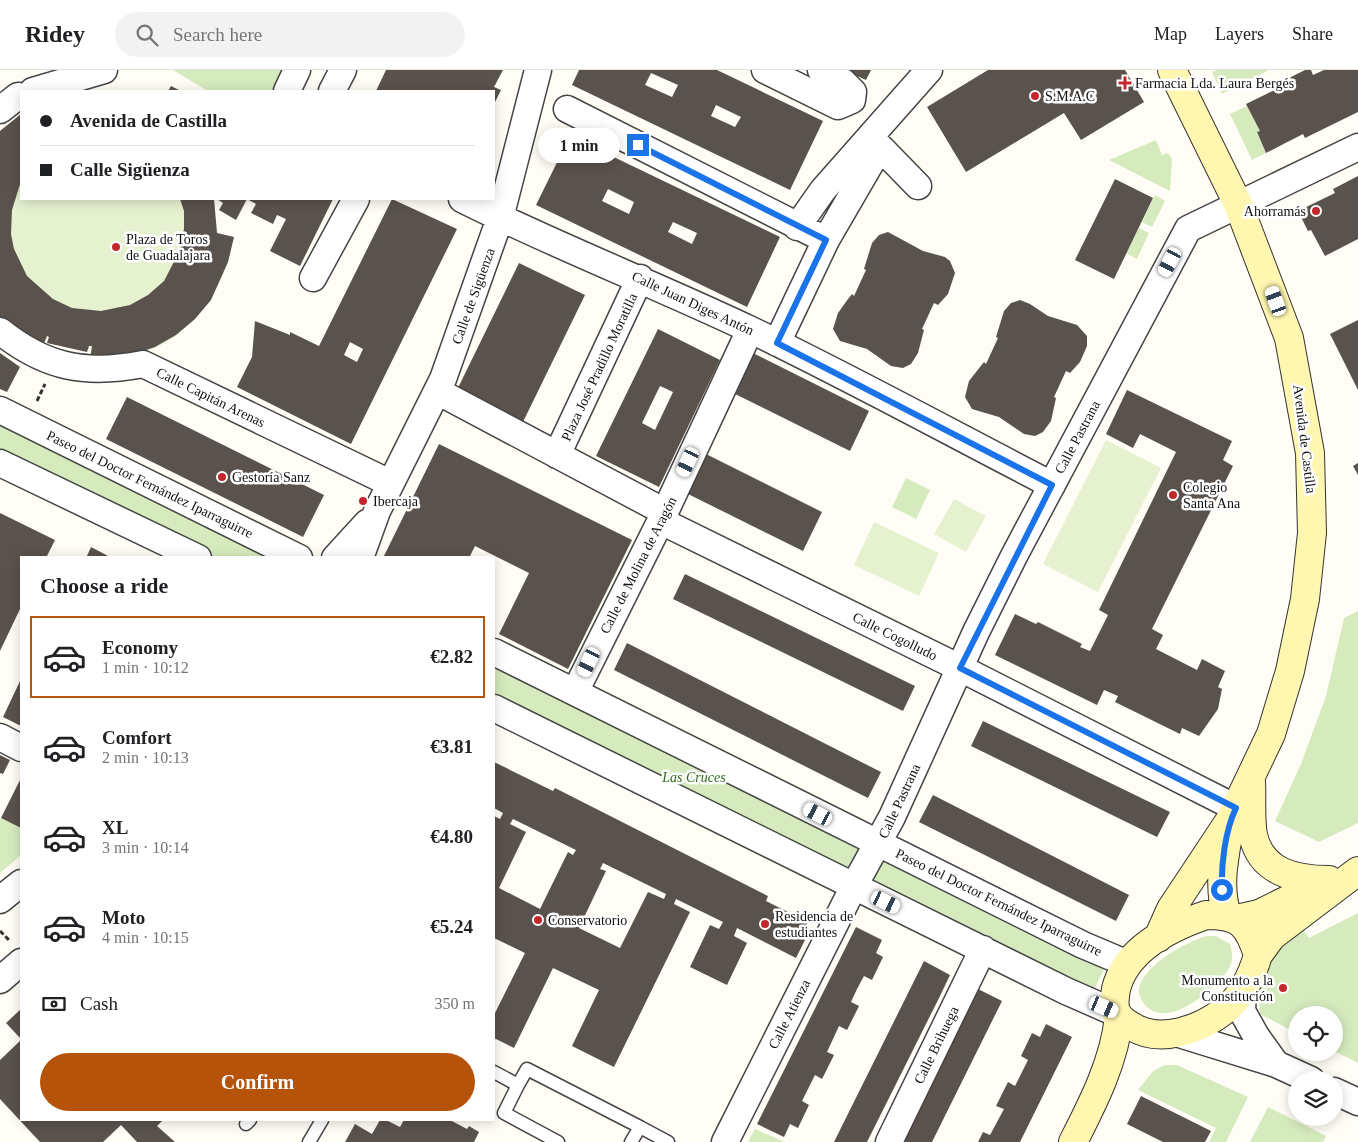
<!DOCTYPE html>
<html lang="en">
<head>
<meta charset="utf-8">
<style>
  :root { --surface:#fff; --page:#f2f2f2; --text:#202124; --muted:#757577; --line:#e0e0e0; --accent:#b45309 }
  body { margin:0; font-family:Georgia,serif; background:var(--page); color:var(--text); height:100vh; display:flex; flex-direction:column; font-size:19px; white-space:nowrap }
  * { box-sizing:border-box; margin:0 }
  p { font-size:16px; color:var(--muted) }
  .icon { flex:none; width:28px; height:28px; fill:none; stroke:currentColor; stroke-width:2; stroke-linecap:round; stroke-linejoin:round }
  .map { position:relative; flex:1; overflow:hidden }
  .details { position:absolute; left:20px; top:486px; width:475px; height:565px; display:flex; flex-direction:column; background:var(--surface); border-radius:0px; box-shadow:0 2px 12px #0003 }
  .details>* { flex:none }
  .guide { position:absolute; left:20px; top:20px; width:475px; height:110px; border-radius:0px; box-shadow:0 2px 12px #0003; display:grid; align-content:center; height:110px; padding:0 20px; background:var(--surface) }
  .fabs { position:absolute; left:1288px; top:936px; display:grid; gap:10px }
  .fabs a { display:grid; place-items:center; width:55px; height:55px; border-radius:50%; background:var(--surface); box-shadow:0 2px 12px #0003; font-size:25px }
  .end { position:absolute; width:22px; height:22px; margin:-11px; border:6px solid #1a73e8; background:#fff; box-shadow:0 0 0 2px #fff }
  .from { border-radius:50% }
  .bubble { position:absolute; height:35px; border-radius:18px; background:var(--surface); box-shadow:0 2px 12px #0003; font-size:16px; font-weight:600; line-height:35px; text-align:center }
  .car { position:absolute; width:15px; height:30px; margin:-15px -8px; border-radius:6px; box-shadow:0 0 4px 1px #0007; background:linear-gradient(#fff 24%,#345 0 40%,#fff 0 76%,#345 0 86%,#fff 0) }
  .guide b { display:flex; align-items:center; gap:18px; height:48px; font-size:19px }
  .guide b+b { border-top:1px solid var(--line) }
  .guide i { width:12px; height:12px; background:var(--text) }
  ul { padding:0; list-style:none }
  li { display:flex; align-items:center; gap:15px; height:82px; margin:0 10px 8px; padding:0 10px; border:2px solid transparent; border-radius:0px }
  li div { flex:1 }
  li b { display:block; font-size:19px }
  li em { font-style:normal; font-weight:600 }
  li.on { border-color:var(--accent) }
  li>.icon { width:45px; height:45px; stroke-width:1.5 }
  h2 { padding:0 20px; font-size:22px; line-height:60px }
  .pay { display:flex; align-items:center; gap:12px; height:55px; padding:0 20px; font-size:19px }
  .pay p { margin-inline-start:auto }
  .button { display:flex; gap:10px; margin-top:auto; padding:10px 20px }
  .button a { flex:1; height:58px; border-radius:30px; background:var(--accent); color:#fff; font-size:20px; font-weight:600; line-height:58px; text-align:center }
  header { display:flex; align-items:center; gap:30px; box-sizing:border-box; height:70px; padding:0 25px; background:var(--surface); border-bottom:1px solid var(--line) }
  header strong { font-size:24px }
  nav { display:flex; gap:28px; margin-inline-start:auto; font-size:18px }
  .search { width:350px; height:45px; background:var(--page); display:flex; align-items:center; gap:12px; box-sizing:border-box; padding:0 18px; border-radius:28px; color:var(--muted); font-size:19px }
  .map>svg:first-child { display:block }
  .green { fill:#d5ebbd }
  .pitch { fill:#e6f2cf }
  .building { fill:#5a524d; fill-rule:evenodd }
  .lines { fill:none; stroke-linecap:round; stroke-linejoin:round }
  .lane-casing { stroke:#444; stroke-width:15 }
  .street-casing { stroke:#444; stroke-width:29 }
  .secondary-casing { stroke:#333; stroke-width:30 }
  .path { stroke:#333; stroke-width:3; stroke-dasharray:5 2.5; stroke-linecap:butt }
  .lane { stroke:#fff; stroke-width:12 }
  .street { stroke:#fff; stroke-width:26 }
  .secondary { stroke:#fff6b0; stroke-width:28 }
  .route { stroke:#1a73e8; stroke-width:6 }
  .poi-dot { fill:#c4262e; stroke:#fff; stroke-width:2 }
  .labels { text-anchor:middle; stroke-width:5; stroke-linejoin:round; paint-order:stroke }
  .poi-label { font-size:14px; fill:#111; stroke:#fff; text-anchor:start }
  .street-label { font-size:14px; fill:#111; stroke:#fff }
  .park-label { font-size:14px; font-style:italic; fill:#2f6b1f; stroke:#fff }
</style>
</head>
<body>
<header>
<strong>Ridey</strong>
<div class="search"><svg class="icon" aria-label="search" viewBox="0 0 24 24"><circle cx="10" cy="10" r="6"/><path d="M15 15l6 6"/></svg>Search here</div>
<nav><a>Map</a><a>Layers</a><a>Share</a></nav>
</header>
<div class="map">
<svg width="1358" height="1072" viewBox="0 0 1358 1072">
  <rect width="100%" height="100%" fill="#fffdf5"/>
  <path class="green" d="M 173,0 L 297,0 L 286,21 L 208,21 Z
    M 1217,0 L 1269,0 L 1222,24 L 1212,2 Z
    M 1247,36 L 1260,61 L 1257,63 L 1266,83 L 1252,90 L 1230,44 Z
    M 1156,70 L 1162,85 L 1168,83 L 1172,89 L 1170,121 L 1109,90 Z
    M 1155,125 L 1165,131 L 1152,157 L 1142,152 Z
    M 1139,158 L 1149,163 L 1137,189 L 1126,183 Z
    M 0,348 L 283,487 L 214,487 L 0,382 Z
    M 906,408 L 930,420 L 916,449 L 892,437 Z
    M 1358,541 L 1358,753 L 1319,772 L 1275,751 L 1301,694 L 1326,626 L 1344,548 Z
    M 494,591 L 1107,893 L 1094,920 L 494,625 Z
    M 0,748 L 21,758 L 21,785 L 0,803 Z
    M 1358,843 L 1358,993 L 1334,981 L 1334,945 L 1296,945 L 1296,963 L 1260,944 C 1256,905 1273,882 1300,855 L 1309,868 Z
    M 1207,866 L 1216,866 L 1230,874 C 1236,892 1229,901 1216,914 C 1201,929 1166,956 1146,936 C 1142,931 1138,925 1139,919 C 1143,895 1186,872 1207,866 Z
    M 1165,995 L 1177,995 L 1248,1027 L 1226,1072 L 1209,1072 L 1216,1058 L 1138,1020 L 1153,1001 Z
    M 1268,1037 L 1326,1066 L 1323,1072 L 1250,1072 Z
    M 755,1059 L 785,1072 L 748,1072 Z"/>
  <path class="pitch" d="M 21,44 L 21,129 L 214,129 L 217,163 L 234,167 C 231,180 228,195 222,207 C 207,241 177,274 140,283 C 123,286 106,287 90,290 L 91,276 L 89,276 L 87,282 L 47,273 L 49,267 L 0,248 L 0,61 Z
    M 1106,370 L 1161,398 L 1098,522 L 1043,494 Z
    M 954,429 L 986,446 L 966,482 L 934,464 Z
    M 874,452 L 939,483 L 919,526 L 854,495 Z"/>
  <path class="building" d="M 386,0 L 503,0 L 494,17 L 501,20 L 494,34 L 494,21 L 376,21 Z
    M 579,0 L 717,0 L 823,51 L 790,120 L 572,15 ZM 651,3 L 678,15 L 672,27 L 645,15 ZM 716,35 L 741,47 L 735,57 L 711,46 Z
    M 844,0 L 871,0 L 866,10 Z
    M 988,0 L 1125,0 L 1144,32 L 1081,70 L 1064,43 L 966,102 L 927,37 Z
    M 1305,0 L 1311,0 L 1313,5 L 1324,0 L 1358,0 L 1358,42 L 1305,68 L 1303,64 L 1266,83 L 1257,62 L 1260,61 L 1246,34 L 1281,17 L 1279,13 Z
    M 171,16 L 181,21 L 168,21 Z
    M 21,44 L 21,111 L 12,140 L 11,164 L 14,179 L 27,206 L 53,229 L 72,238 L 101,241 L 130,235 L 148,225 L 164,211 L 180,180 L 184,159 L 184,141 L 180,129 L 214,129 L 217,163 L 234,167 L 228,192 L 211,230 L 195,249 L 176,265 L 155,277 L 140,282 L 90,290 L 92,276 L 89,276 L 87,282 L 47,273 L 49,267 L 47,266 L 42,278 L 0,248 L 0,61 Z
    M 570,66 L 780,167 L 747,237 L 536,135 ZM 608,119 L 634,132 L 629,144 L 602,131 ZM 673,152 L 697,163 L 692,174 L 668,162 Z
    M 1358,106 L 1358,169 L 1325,186 L 1311,160 L 1308,161 L 1298,141 L 1335,123 L 1333,119 Z
    M 1115,109 L 1153,128 L 1114,209 L 1075,190 Z
    M 217,129 L 333,129 L 300,196 L 270,181 L 286,149 L 277,145 L 273,154 L 251,143 L 256,134 L 247,129 L 236,150 L 219,140 L 223,133 Z
    M 392,129 L 457,159 L 351,374 L 237,317 L 252,287 L 255,251 L 290,265 L 290,262 L 319,276 ZM 350,272 L 363,279 L 357,292 L 344,285 Z
    M 888,162 L 923,181 L 945,187 L 950,191 L 955,203 L 948,224 L 938,235 L 934,233 L 922,259 L 924,260 L 918,283 L 911,294 L 903,298 L 891,296 L 867,279 L 840,271 L 833,259 L 838,243 L 848,229 L 852,224 L 854,226 L 866,200 L 864,199 L 872,173 L 879,165 Z
    M 519,193 L 585,225 L 521,356 L 455,324 Z
    M 1020,230 L 1030,234 L 1048,246 L 1077,255 L 1087,266 L 1087,276 L 1080,292 L 1070,303 L 1066,301 L 1054,327 L 1056,328 L 1051,351 L 1043,362 L 1035,366 L 1024,364 L 999,347 L 972,339 L 965,327 L 969,311 L 984,292 L 986,294 L 998,268 L 996,267 L 1004,241 L 1011,233 Z
    M 1358,250 L 1358,320 L 1330,264 Z
    M 658,259 L 720,290 L 659,417 L 596,386 ZM 660,316 L 673,322 L 655,360 L 642,353 Z
    M 751,282 L 869,341 L 850,381 L 731,322 Z
    M 0,283 L 20,297 L 7,322 L 0,319 Z
    M 1127,320 L 1232,371 L 1223,390 L 1233,396 L 1152,559 L 1163,565 L 1156,579 L 1197,600 L 1202,589 L 1225,601 L 1218,617 L 1222,619 L 1218,639 L 1199,666 L 1182,658 L 1180,664 L 1115,632 L 1118,626 L 1104,620 L 1097,635 L 995,585 L 1015,544 L 1036,554 L 1038,552 L 1082,574 L 1080,577 L 1090,581 L 1108,545 L 1099,540 L 1176,382 L 1140,364 L 1133,378 L 1106,364 Z
    M 127,327 L 324,425 L 303,467 L 106,369 Z
    M 439,374 L 632,470 L 568,599 L 499,564 L 529,503 L 475,476 L 469,488 L 383,488 Z
    M 706,384 L 822,442 L 803,481 L 686,423 Z
    M 1358,393 L 1358,405 L 1353,396 Z
    M 0,443 L 55,470 L 46,488 L 21,488 L 21,537 L 0,581 Z
    M 91,477 L 112,488 L 86,488 Z
    M 685,504 L 915,616 L 903,641 L 673,529 Z
    M 627,573 L 881,702 L 868,728 L 614,600 Z
    M 21,609 L 21,656 L 3,647 Z
    M 983,651 L 1170,742 L 1157,767 L 971,676 Z
    M 0,685 L 10,690 L 3,704 L 0,703 Z
    M 494,692 L 553,721 L 555,718 L 768,826 L 766,831 L 808,852 L 803,861 L 808,864 L 796,888 L 737,858 L 734,866 L 747,873 L 727,915 L 690,897 L 710,855 L 719,859 L 723,852 L 676,829 L 674,834 L 690,842 L 614,997 L 572,976 L 599,920 L 553,898 L 514,978 L 494,968 L 494,945 L 525,883 L 494,868 L 494,746 L 500,749 L 503,743 L 494,738 ZM 513,749 L 576,780 L 573,785 L 568,782 L 540,839 L 499,818 L 526,762 L 510,754 ZM 603,793 L 666,824 L 664,829 L 648,822 L 620,878 L 579,858 L 606,801 L 600,799 Z
    M 21,708 L 21,758 L 1,748 Z
    M 933,725 L 1129,825 L 1116,851 L 919,752 Z
    M 856,857 L 882,870 L 876,883 L 883,887 L 872,910 L 864,906 L 857,919 L 851,932 L 859,936 L 847,960 L 839,956 L 827,982 L 834,985 L 822,1009 L 815,1005 L 802,1031 L 809,1035 L 798,1058 L 790,1054 L 784,1067 L 757,1054 Z
    M 924,891 L 950,905 L 940,926 L 867,1072 L 834,1072 Z
    M 976,918 L 1002,931 L 932,1072 L 899,1072 Z
    M 21,939 L 21,969 L 6,953 Z
    M 1046,954 L 1072,967 L 1020,1072 L 978,1072 L 983,1062 L 990,1065 L 1004,1039 L 996,1036 L 1008,1012 L 1015,1016 L 1028,990 L 1021,986 L 1032,963 L 1040,967 Z
    M 21,970 L 21,1050 L 163,1050 L 157,1056 L 175,1072 L 137,1072 L 121,1055 L 103,1072 L 40,1072 L 0,1029 L 0,990 Z
    M 1141,1026 L 1211,1061 L 1205,1072 L 1163,1072 L 1127,1054 Z
    M 380,1050 L 386,1050 L 400,1057 L 404,1050 L 450,1050 L 467,1059 L 469,1056 L 479,1062 L 474,1072 L 345,1072 L 355,1054 L 372,1064 Z"/>
  <g class="lines">
    <defs>
      <path id="lane" d="M 494,1002 L 518,1015 L 504,1043 L 558,1072
        M 518,1015 L 527,999 L 640,1057
        M 246,1054 L 250,1050
        M 309,1072 L 322,1050
        M 631,1072 L 640,1057 L 668,1072"/>
      <path id="street" d="M 765,0 L 838,36 L 852,30 L 853,22 L 843,12 L 821,0
        M 33,21 L 104,0
        M 287,21 L 297,0
        M 332,21 L 343,0
        M 567,39 L 826,170
        M 0,40 L 18,26
        M 462,129 C 556,176 654,214 749,259 C 851,308 951,363 1052,415
        M 797,157 L 823,120 L 929,0
        M 313,208 L 356,129
        M 0,261 C 46,298 86,305 143,294 L 390,413
        M 777,273 L 826,170 L 880,77 L 918,116
        M 437,321 L 665,442
        M 0,340 L 299,488
        M 557,385 L 640,208
        M 0,393 L 198,488
        M 661,451 L 960,598 L 1236,738
        M 335,488 L 367,453
        M 360,488 L 377,441 L 443,309 L 500,148 L 538,0
        M 494,582 L 1083,875 L 1128,894
        M 575,622 L 665,442 L 750,260
        M 494,638 L 1066,921 L 1116,943
        M 0,667 L 21,678
        M 0,830 L 21,813
        M 0,910 L 21,892
        M 1243,920 L 1242,941 L 1256,966 L 1276,994
        M 1176,963 L 1276,994 L 1311,1010
        M 1334,1021 L 1358,1032
        M 725,1072 L 854,816 L 892,747 L 976,562 L 1014,486 L 1188,159 L 1358,77
        M 889,1072 L 983,879"/>
      <path id="secondary" d="M 1251,711 C 1252,728 1250,749 1253,765 C 1261,803 1296,810 1329,810
        M 1206,845 C 1240,845 1248,854 1258,885 C 1252,906 1242,926 1225,940 C 1201,959 1161,974 1133,957 C 1127,954 1119,948 1116,942 C 1113,934 1115,927 1116,919 C 1126,879 1171,857 1206,845 Z
        M 1227,845 C 1217,815 1225,785 1230,754
        M 1237,849 L 1259,844 L 1320,814
        M 1158,868 L 1171,839 L 1230,750 L 1271,664 L 1290,601 L 1305,529 L 1312,463 L 1310,383 L 1289,268 L 1238,134 L 1172,0
        M 1258,885 L 1272,866 L 1358,801
        M 1073,1072 C 1093,1033 1115,990 1119,946"/>
    </defs>
    <use href="#lane" class="lane-casing"/>
    <use href="#street" class="street-casing"/>
    <use href="#secondary" class="secondary-casing"/>
    <path class="path" d="M 37,331 L 45,314
      M 0,861 L 10,871"/>
    <use href="#lane" class="lane"/>
    <use href="#street" class="street"/>
    <use href="#secondary" class="secondary"/>
  </g>
  <g class="lines">
    <path class="route" d="M 638,75 L 826,170 L 777,273 L 1052,415 L 960,598 L 1236,738 C 1225,761 1221,794 1222,820"/>
  </g>
  <g class="poi-dot">
    <path d="M1122.5 5.5h5v5h5v5h-5v5h-5v-5h-5v-5h5z"/>
    <circle cx="1035" cy="26" r="5"/>
    <circle cx="1316" cy="141" r="5"/>
    <circle cx="116" cy="177" r="5"/>
    <circle cx="222" cy="407" r="5"/>
    <circle cx="1173" cy="425" r="5"/>
    <circle cx="363" cy="431" r="5"/>
    <circle cx="538" cy="850" r="5"/>
    <circle cx="765" cy="854" r="5"/>
    <circle cx="1283" cy="918" r="5"/>
  </g>
  <g class="labels">
    <g class="poi-label">
      <text x="1135" y="18">Farmacia Lda. Laura Bergés</text>
      <text x="1045" y="31">S.M.A.C</text>
      <text x="1306" y="146" text-anchor="end">Ahorramás</text>
      <text x="126" y="174">Plaza de Toros<tspan x="126" dy="16">de Guadalajara</tspan></text>
      <text x="232" y="412">Gestoría Sanz</text>
      <text x="1183" y="422">Colegio<tspan x="1183" dy="16">Santa Ana</tspan></text>
      <text x="373" y="436">Ibercaja</text>
      <text x="775" y="851">Residencia de<tspan x="775" dy="16">estudiantes</tspan></text>
      <text x="548" y="855">Conservatorio</text>
      <text x="1273" y="915" text-anchor="end">Monumento a la<tspan x="1273" dy="16">Constitución</tspan></text>
    </g>
    <g class="street-label">
      <text transform="translate(473 226) rotate(-70)" y="5">Calle de Sigüenza</text>
      <text transform="translate(693 233) rotate(25)" y="5">Calle Juan Diges Antón</text>
      <text transform="translate(599 297) rotate(-65)" y="5">Plaza José Pradillo Moratilla</text>
      <text transform="translate(211 327) rotate(26)" y="5">Calle Capitán Arenas</text>
      <text transform="translate(1077 367) rotate(-62)" y="5">Calle Pastrana</text>
      <text transform="translate(1305 369) rotate(83)" y="5">Avenida de Castilla</text>
      <text transform="translate(150 414) rotate(26)" y="5">Paseo del Doctor Fernández Iparraguirre</text>
      <text transform="translate(638 495) rotate(-63)" y="5">Calle de Molina de Aragón</text>
      <text transform="translate(895 566) rotate(26)" y="5">Calle Cogolludo</text>
      <text transform="translate(899 731) rotate(-65)" y="5">Calle Pastrana</text>
      <text transform="translate(999 832) rotate(26)" y="5">Paseo del Doctor Fernández Iparraguirre</text>
      <text transform="translate(789 944) rotate(-63)" y="5">Calle Atienza</text>
      <text transform="translate(936 975) rotate(-64)" y="5">Calle Brihuega</text>
    </g>
    <g class="park-label">
      <text x="694" y="712">Las Cruces</text>
    </g>
  </g>
</svg>
<div class="fabs">
<a><svg class="icon" aria-label="locate" viewBox="0 0 24 24"><circle cx="12" cy="12" r="6"/><path d="M12 2v4M12 18v4M2 12h4M18 12h4"/></svg></a>
<a><svg class="icon" aria-label="layers" viewBox="0 0 24 24"><path d="M12 4l9 5-9 5-9-5zM3 14l9 5 9-5"/></svg></a>
</div>
<i class="end from" style="left:1222px;top:820px"></i>
<i class="end" style="left:638px;top:75px"></i>
<div class="bubble" style="left:538px;top:58px;width:82px">1 min</div>
<i class="car" style="left:1170px;top:192px;rotate:208deg"></i>
<i class="car" style="left:1276px;top:231px;rotate:340deg"></i>
<i class="car" style="left:688px;top:392px;rotate:205deg"></i>
<i class="car" style="left:589px;top:592px;rotate:206deg"></i>
<i class="car" style="left:818px;top:744px;rotate:297deg"></i>
<i class="car" style="left:886px;top:832px;rotate:116deg"></i>
<i class="car" style="left:1104px;top:937px;rotate:113deg"></i>
<div class="guide">
<b><i class="from"></i>Avenida de Castilla</b>
<b><i></i>Calle Sigüenza</b>
</div>
<section class="details">
<h2>Choose a ride</h2>
<ul>
<li class="on"><svg class="icon" aria-label="car" viewBox="0 0 24 24"><path d="M5 17H2v-5l4-1 3-4h7l3 4 3 1v5h-3M9 17h6M6 11h13"/><circle cx="7" cy="17" r="2"/><circle cx="17" cy="17" r="2"/></svg><div><b>Economy</b><p>1 min · 10:12</p></div><em>€2.82</em></li>
<li><svg class="icon" aria-label="car" viewBox="0 0 24 24"><path d="M5 17H2v-5l4-1 3-4h7l3 4 3 1v5h-3M9 17h6M6 11h13"/><circle cx="7" cy="17" r="2"/><circle cx="17" cy="17" r="2"/></svg><div><b>Comfort</b><p>2 min · 10:13</p></div><em>€3.81</em></li>
<li><svg class="icon" aria-label="car" viewBox="0 0 24 24"><path d="M5 17H2v-5l4-1 3-4h7l3 4 3 1v5h-3M9 17h6M6 11h13"/><circle cx="7" cy="17" r="2"/><circle cx="17" cy="17" r="2"/></svg><div><b>XL</b><p>3 min · 10:14</p></div><em>€4.80</em></li>
<li><svg class="icon" aria-label="car" viewBox="0 0 24 24"><path d="M5 17H2v-5l4-1 3-4h7l3 4 3 1v5h-3M9 17h6M6 11h13"/><circle cx="7" cy="17" r="2"/><circle cx="17" cy="17" r="2"/></svg><div><b>Moto</b><p>4 min · 10:15</p></div><em>€5.24</em></li>
</ul>
<div class="pay"><svg class="icon" aria-label="cash" viewBox="0 0 24 24"><path d="M3 7h18v10H3z"/><circle cx="12" cy="12" r="2"/></svg>Cash<p>350 m</p></div>
<div class="button"><a>Confirm</a></div>
</section>
</div>
</body>
</html>
